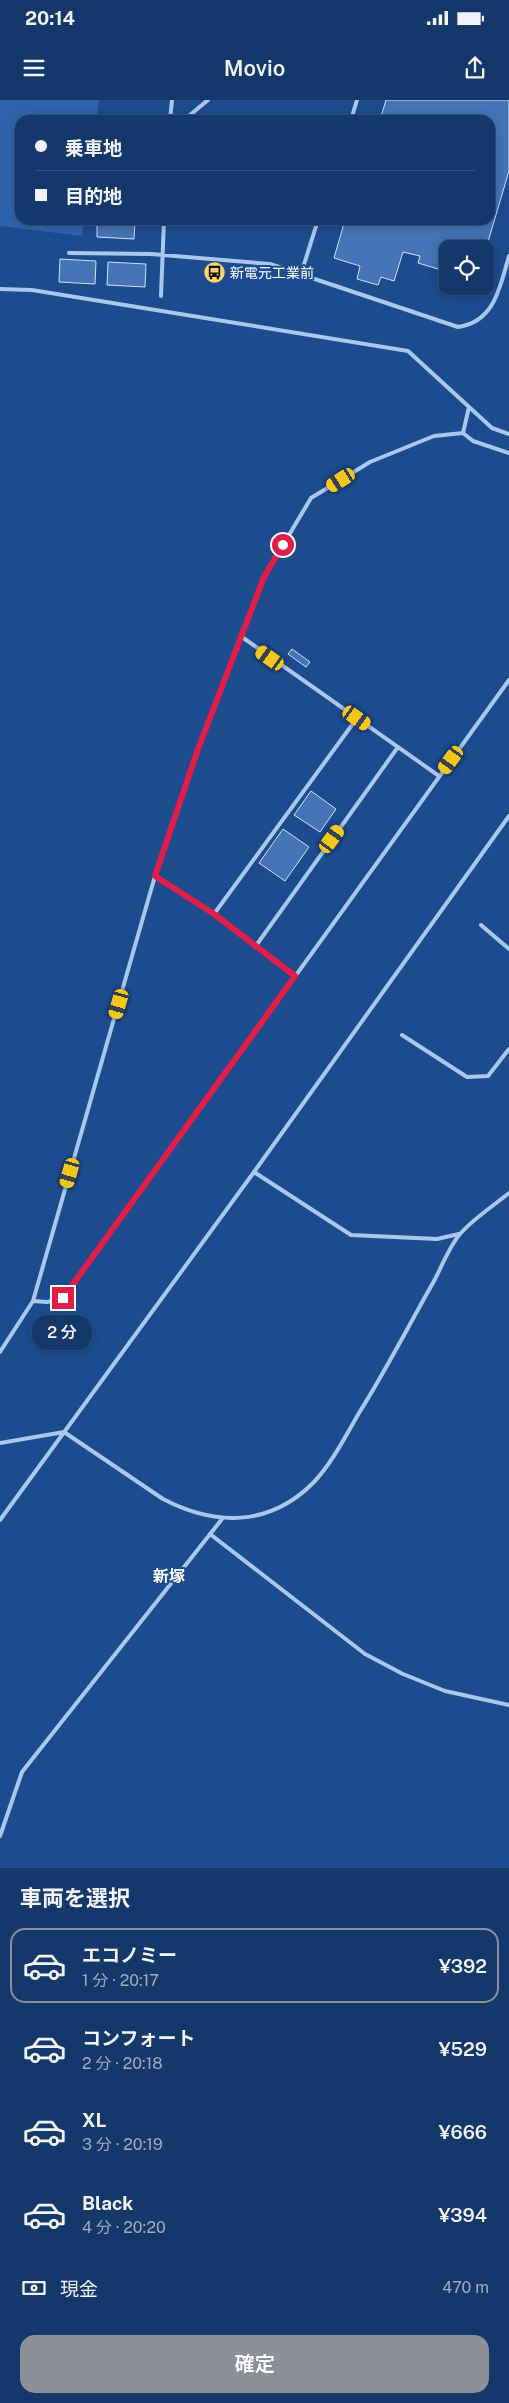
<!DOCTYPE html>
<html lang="ja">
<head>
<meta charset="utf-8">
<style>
  :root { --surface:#15386a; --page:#1e3f70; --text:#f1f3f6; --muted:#9dacc1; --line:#34527e; --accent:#8c9099 }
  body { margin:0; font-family:"Public Sans","Noto Sans JP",sans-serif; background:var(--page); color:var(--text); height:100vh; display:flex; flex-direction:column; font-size:19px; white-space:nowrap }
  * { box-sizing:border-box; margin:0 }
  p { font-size:16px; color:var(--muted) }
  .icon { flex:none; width:28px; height:28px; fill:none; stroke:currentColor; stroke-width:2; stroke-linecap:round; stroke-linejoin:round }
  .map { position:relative; height:1768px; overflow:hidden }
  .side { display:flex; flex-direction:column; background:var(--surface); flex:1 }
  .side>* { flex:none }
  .top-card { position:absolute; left:15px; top:15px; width:480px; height:110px; border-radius:15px; box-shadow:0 2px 12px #0003,0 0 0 1px var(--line); display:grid; align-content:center; height:110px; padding:0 20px; background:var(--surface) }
  .controls { position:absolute; left:439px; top:140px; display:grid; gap:10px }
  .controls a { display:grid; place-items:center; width:55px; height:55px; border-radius:10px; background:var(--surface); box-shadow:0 2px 12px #0003,0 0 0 1px var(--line); font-size:25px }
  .end { position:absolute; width:22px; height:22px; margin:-11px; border:6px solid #e11d48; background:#fff; box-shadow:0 0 0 2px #fff }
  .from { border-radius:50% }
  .bubble { position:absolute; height:35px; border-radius:15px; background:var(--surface); box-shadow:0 2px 12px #0003,0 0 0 1px var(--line); font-size:16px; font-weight:600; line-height:35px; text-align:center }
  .car { position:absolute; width:15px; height:30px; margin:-15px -8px; border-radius:6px; box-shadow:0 0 4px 1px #0007; background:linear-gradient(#f5c518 24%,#345 0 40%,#f5c518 0 76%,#345 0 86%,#f5c518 0) }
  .top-card b { display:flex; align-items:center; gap:18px; height:48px; font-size:19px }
  .top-card b+b { border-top:1px solid var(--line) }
  .top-card i { width:12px; height:12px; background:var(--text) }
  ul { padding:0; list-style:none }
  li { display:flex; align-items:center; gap:15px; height:75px; margin:0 10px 8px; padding:0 10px; border:2px solid transparent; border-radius:15px }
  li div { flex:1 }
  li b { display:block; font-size:19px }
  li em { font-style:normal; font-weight:600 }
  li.active { border-color:var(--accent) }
  li>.icon { width:45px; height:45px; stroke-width:1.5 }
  h2 { padding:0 20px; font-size:22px; line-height:60px }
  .pay { display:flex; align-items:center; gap:12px; height:55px; padding:0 20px; font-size:19px }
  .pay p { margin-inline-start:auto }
  .cta { display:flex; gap:10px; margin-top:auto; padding:10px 20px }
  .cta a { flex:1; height:58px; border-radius:15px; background:var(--accent); color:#fff; font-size:20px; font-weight:600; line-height:58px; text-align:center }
  .status { display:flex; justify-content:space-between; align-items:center; height:35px; padding:0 25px; background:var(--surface); direction:ltr }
  .status svg { height:14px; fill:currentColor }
  header { display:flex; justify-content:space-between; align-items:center; height:65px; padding:0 20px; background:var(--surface); font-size:22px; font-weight:600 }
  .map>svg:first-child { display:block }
  .green { fill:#2f64ac }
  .building { fill:#4474b6; stroke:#d0e2fa }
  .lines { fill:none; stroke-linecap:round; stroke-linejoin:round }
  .service { stroke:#aac7ed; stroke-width:4 }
  .route { stroke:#e11d48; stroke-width:6 }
  .labels { text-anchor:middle; stroke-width:4; stroke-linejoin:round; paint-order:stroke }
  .poi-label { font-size:14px; fill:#fff; stroke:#1c4b8e; text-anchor:start }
  .quarter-label { font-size:16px; font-weight:bold; fill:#fff; stroke:#1c4b8e }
</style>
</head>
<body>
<div class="status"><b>20:14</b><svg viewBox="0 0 49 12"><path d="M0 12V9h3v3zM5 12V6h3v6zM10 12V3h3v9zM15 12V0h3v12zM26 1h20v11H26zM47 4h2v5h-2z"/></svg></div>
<header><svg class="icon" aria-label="menu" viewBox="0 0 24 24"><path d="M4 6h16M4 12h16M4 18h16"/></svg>Movio<svg class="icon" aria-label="share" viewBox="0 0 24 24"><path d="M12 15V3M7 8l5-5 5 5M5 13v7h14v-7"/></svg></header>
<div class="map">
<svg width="509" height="1768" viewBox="0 0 509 1768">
  <rect width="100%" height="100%" fill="#1c4b8e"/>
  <path class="green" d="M 0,0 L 99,0 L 97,20 L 20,20 L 20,120 L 84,120 L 82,136 L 0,126 Z"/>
  <path class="building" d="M 386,0 L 509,0 L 509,71 L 485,152 L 485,149 L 448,149 L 448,172 L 418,163 L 420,156 L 403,152 L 394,181 L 381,177 L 378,185 L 357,179 L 360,166 L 334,158 L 345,120 L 490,120 L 490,20 L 380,20 Z
    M 97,120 L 135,120 L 134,139 L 97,137 Z
    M 60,159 L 96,161 L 95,184 L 59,182 Z
    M 108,162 L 146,164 L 145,187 L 107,185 Z
    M 292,549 L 310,562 L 306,567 L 288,554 Z
    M 311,691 L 336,709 L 320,732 L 294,715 Z
    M 283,729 L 309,747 L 285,781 L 259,763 Z"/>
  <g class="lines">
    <path class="service" d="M 170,20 L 172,0
      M 184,20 L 208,0
      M 351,20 L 357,0
      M 69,153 L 151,154 L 270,164 L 458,227 C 495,222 500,186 509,156
      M 301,174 L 318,120
      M 0,189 L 32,190 L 408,251 L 492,328 L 509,334
      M 161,196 L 164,120
      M 463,333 L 469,307
      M 242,537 L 439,676
      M 155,776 L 214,814 L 295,876
      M 214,814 L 357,618
      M 481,825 L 509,849
      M 255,847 L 398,647
      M 402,935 L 467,977 L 488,976 L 509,949
      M 254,1072 L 351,1135 L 437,1139 L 459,1134
      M 33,1201 L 47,1202 L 63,1198 L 509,580
      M 0,1252 L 33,1201 L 155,776 L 198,649 L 264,477 L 311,398 L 370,362 L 434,336 L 463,333 L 473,341 L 509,353
      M 0,1343 L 64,1332 L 163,1399 C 215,1426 269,1427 313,1383 C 332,1363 345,1337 359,1313 C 386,1270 409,1225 434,1181 C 442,1166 449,1147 460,1134 C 473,1119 493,1106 509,1093
      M 0,1420 L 254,1072 L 509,716
      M 210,1434 L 365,1554 L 403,1574 L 445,1591 L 509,1605
      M 0,1736 L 22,1672 L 222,1419"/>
  </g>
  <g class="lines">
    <path class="route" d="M 63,1198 L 295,876 L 214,814 L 155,776 L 198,649 L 264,477 L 283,445"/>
  </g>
  <defs>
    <symbol id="bus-disc" viewBox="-11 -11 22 22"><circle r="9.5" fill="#fed668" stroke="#1c4b8e"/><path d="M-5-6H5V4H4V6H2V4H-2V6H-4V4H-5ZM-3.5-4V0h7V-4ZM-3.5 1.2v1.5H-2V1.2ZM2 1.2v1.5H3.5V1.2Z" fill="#111"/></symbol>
  </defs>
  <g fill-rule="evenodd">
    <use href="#bus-disc" x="202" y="160" width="25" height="25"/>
  </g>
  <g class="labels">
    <g class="poi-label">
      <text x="230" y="178">新電元工業前</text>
    </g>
    <g class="quarter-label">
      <text x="169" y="1482">新塚</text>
    </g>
  </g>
</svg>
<div class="controls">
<a><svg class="icon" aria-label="locate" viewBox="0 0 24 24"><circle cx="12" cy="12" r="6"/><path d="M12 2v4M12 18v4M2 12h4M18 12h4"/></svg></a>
</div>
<i class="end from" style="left:283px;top:445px"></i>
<i class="end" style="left:63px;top:1198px"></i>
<div class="bubble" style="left:32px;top:1215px;width:60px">2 分</div>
<i class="car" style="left:341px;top:380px;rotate:238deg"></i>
<i class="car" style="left:270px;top:558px;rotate:305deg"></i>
<i class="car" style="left:357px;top:618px;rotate:125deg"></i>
<i class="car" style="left:451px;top:660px;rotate:216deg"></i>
<i class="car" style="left:332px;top:739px;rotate:36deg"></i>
<i class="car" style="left:119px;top:904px;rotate:196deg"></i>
<i class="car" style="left:70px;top:1073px;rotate:196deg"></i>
<div class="top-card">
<b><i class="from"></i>乗車地</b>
<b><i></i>目的地</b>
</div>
</div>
<section class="side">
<h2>車両を選択</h2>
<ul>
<li class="active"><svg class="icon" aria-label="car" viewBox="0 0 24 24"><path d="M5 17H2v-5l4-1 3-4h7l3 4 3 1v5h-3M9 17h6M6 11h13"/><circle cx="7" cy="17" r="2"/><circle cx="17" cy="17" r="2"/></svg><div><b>エコノミー</b><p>1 分 · 20:17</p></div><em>¥392</em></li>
<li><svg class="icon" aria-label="car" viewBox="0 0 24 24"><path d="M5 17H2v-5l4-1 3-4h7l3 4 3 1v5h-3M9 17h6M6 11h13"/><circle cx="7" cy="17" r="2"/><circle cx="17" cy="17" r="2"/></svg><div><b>コンフォート</b><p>2 分 · 20:18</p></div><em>¥529</em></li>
<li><svg class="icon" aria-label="car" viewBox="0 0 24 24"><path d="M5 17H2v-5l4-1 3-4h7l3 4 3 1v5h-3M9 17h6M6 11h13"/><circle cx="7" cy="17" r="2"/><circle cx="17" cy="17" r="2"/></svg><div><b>XL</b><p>3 分 · 20:19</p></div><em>¥666</em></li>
<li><svg class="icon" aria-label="car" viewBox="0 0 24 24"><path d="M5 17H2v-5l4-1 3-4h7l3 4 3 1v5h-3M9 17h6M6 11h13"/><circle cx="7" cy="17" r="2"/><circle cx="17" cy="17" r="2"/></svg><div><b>Black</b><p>4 分 · 20:20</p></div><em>¥394</em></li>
</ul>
<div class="pay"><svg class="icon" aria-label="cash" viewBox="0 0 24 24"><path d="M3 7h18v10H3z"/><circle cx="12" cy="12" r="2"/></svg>現金<p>470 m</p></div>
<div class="cta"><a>確定</a></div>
</section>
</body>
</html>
